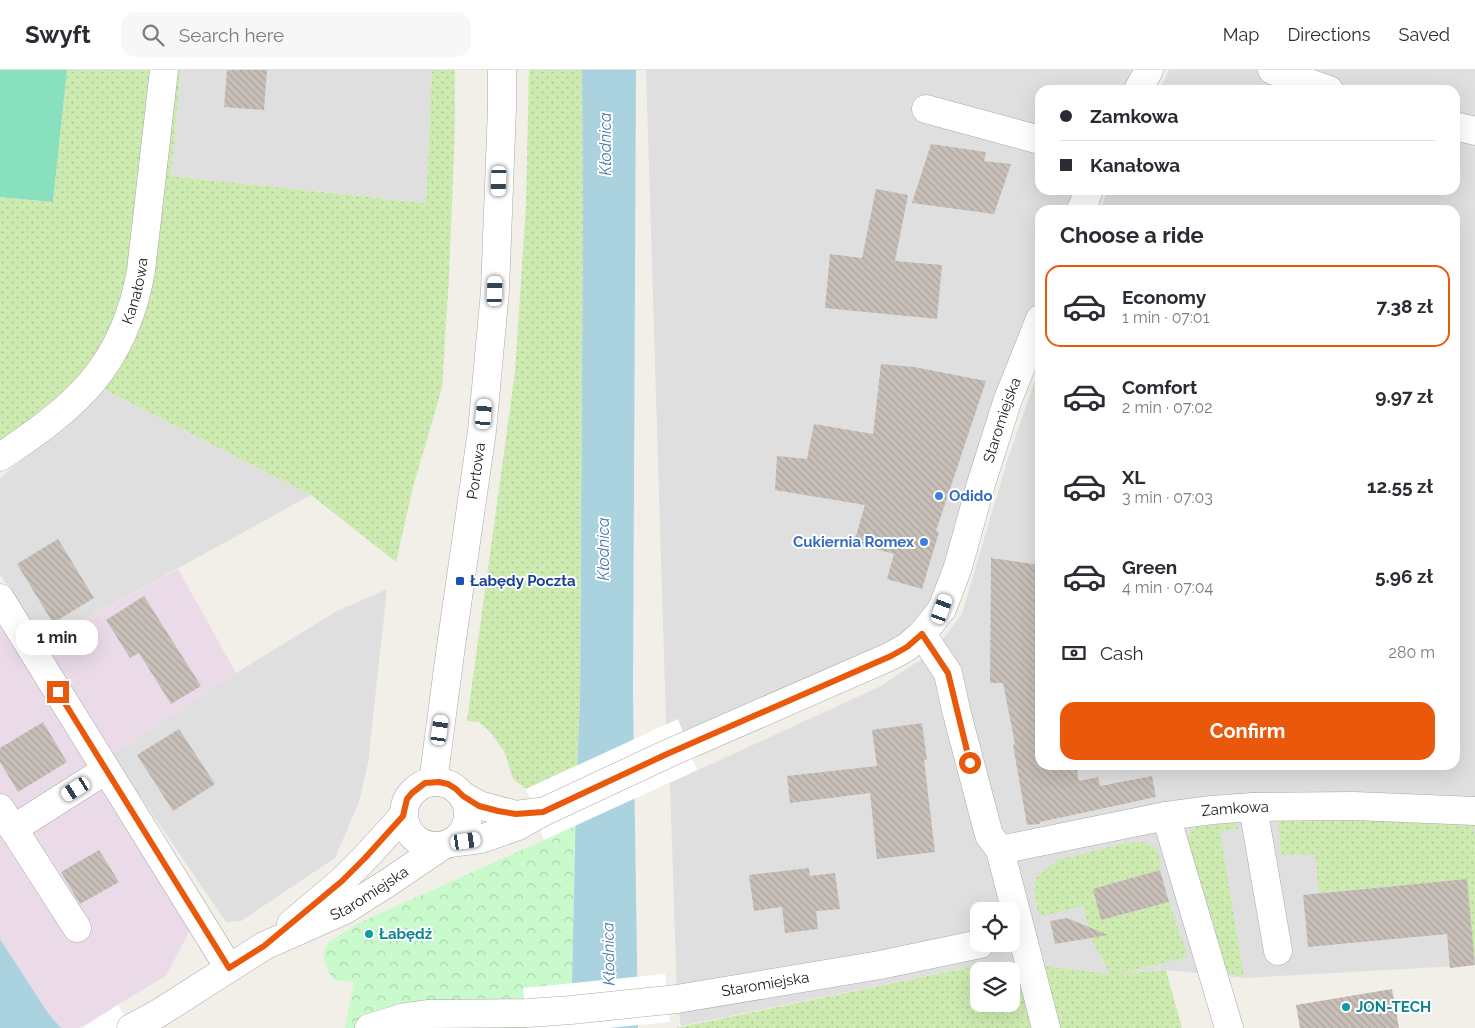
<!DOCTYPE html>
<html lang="en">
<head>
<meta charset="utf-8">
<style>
  :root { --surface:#fff; --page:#f7f7f7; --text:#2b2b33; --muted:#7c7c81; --line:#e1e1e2; --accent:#ea580c }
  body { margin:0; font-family:Raleway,sans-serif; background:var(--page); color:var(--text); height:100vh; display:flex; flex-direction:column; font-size:19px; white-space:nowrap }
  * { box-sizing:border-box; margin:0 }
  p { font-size:16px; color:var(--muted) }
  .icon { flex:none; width:28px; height:28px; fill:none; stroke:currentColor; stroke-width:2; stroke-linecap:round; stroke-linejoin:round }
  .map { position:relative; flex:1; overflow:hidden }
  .panel { position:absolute; left:1035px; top:135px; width:425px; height:565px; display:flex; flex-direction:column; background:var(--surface); border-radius:15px; box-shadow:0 5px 20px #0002 }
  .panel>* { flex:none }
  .top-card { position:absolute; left:1035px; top:15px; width:425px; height:110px; border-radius:15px; box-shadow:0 5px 20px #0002; display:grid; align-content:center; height:110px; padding:0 25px; background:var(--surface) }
  .buttons { position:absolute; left:970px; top:832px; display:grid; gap:10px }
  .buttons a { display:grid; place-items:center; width:50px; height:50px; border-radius:10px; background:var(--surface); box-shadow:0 5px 20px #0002; font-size:25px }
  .end { position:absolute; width:22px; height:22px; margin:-11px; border:6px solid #ea580c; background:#fff; box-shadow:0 0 0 2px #fff }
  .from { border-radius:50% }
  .bubble { position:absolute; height:35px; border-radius:15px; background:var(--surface); box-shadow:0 5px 20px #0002; font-size:16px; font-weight:700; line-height:35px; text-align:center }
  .car { position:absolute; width:15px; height:30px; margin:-15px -8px; border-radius:6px; box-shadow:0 0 4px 1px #0007; background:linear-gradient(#fff 24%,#345 0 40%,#fff 0 76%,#345 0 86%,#fff 0) }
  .top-card b { display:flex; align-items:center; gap:18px; height:48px; font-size:19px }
  .top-card b+b { border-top:1px solid var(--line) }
  .top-card i { width:12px; height:12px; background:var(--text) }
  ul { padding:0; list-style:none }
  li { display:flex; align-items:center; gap:15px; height:82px; margin:0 10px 8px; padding:0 15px; border:2px solid transparent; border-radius:15px }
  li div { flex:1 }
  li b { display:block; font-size:19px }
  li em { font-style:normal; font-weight:700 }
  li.active { border-color:var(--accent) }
  li>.icon { width:45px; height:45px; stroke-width:1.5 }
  h2 { padding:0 25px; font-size:22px; line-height:60px }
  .pay { display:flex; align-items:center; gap:12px; height:55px; padding:0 25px; font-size:19px }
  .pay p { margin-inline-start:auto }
  .button { display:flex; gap:10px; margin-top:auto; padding:10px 25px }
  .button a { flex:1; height:58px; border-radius:15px; background:var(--accent); color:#fff; font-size:20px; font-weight:700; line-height:58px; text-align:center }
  header { display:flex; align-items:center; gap:30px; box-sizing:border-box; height:70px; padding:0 25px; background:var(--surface); border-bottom:1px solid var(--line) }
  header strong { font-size:24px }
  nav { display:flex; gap:28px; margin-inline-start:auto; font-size:18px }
  .search { width:350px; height:45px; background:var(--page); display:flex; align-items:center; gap:12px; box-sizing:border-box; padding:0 18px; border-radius:15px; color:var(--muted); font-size:19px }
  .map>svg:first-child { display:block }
  .residential { fill:#e0dfdf; fill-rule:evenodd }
  .industrial { fill:#ebdbe8 }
  .grass { fill:url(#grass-dots); fill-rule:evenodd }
  .park { fill:url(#park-crowns) }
  .pitch { fill:#88e0be }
  .water { fill:#aad3df }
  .pier { fill:#fff }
  .building { fill:url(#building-back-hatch) }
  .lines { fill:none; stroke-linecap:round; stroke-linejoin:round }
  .minor-casing { stroke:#a9a9a9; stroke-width:29 }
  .minor { stroke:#fff; stroke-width:28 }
  .route { stroke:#ea580c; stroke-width:6 }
  .shop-dot { fill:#3f7fe0; stroke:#fff; stroke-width:2 }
  .transit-dot { fill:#1a4fb4; stroke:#fff; stroke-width:2 }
  .culture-dot { fill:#0f9aa8; stroke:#fff; stroke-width:2 }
  .labels { text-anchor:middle; stroke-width:4; stroke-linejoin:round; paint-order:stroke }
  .street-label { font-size:15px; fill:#222; stroke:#fff }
  .shop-label { font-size:15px; font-weight:bold; fill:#366cbe; stroke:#fff; text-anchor:start }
  .transit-label { font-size:15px; font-weight:bold; fill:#164399; stroke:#fff; text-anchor:start }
  .culture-label { font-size:15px; font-weight:bold; fill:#0d838f; stroke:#fff; text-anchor:start }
  .water-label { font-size:16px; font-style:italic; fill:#4a7aab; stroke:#fff }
</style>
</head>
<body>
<header>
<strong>Swyft</strong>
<div class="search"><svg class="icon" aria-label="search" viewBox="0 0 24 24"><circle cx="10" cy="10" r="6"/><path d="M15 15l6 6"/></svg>Search here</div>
<nav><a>Map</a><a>Directions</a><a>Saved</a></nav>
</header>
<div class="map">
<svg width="1475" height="958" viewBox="0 0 1475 958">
  <defs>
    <pattern id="grass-dots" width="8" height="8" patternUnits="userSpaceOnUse" patternTransform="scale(1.25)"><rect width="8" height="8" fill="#cdebb0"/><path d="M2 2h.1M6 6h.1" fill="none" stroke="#b0c997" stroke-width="1.8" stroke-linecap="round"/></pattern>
    <pattern id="park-crowns" width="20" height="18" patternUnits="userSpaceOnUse" patternTransform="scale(1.25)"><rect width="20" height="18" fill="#c8facc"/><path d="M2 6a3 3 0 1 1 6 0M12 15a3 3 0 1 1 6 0" fill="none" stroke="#acd6af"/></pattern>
    <pattern id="building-back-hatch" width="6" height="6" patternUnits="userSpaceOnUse" patternTransform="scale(1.25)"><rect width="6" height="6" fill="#c7bfb8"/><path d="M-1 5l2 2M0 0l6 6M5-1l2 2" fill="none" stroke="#aba49e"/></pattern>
  </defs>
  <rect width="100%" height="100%" fill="#f2efe9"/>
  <path class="residential" d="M 181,0 L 432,0 L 426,133 L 171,106 Z
    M 646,0 L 1150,0 L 1140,20 L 1040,20 L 1040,120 L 1089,120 L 1081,140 L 1040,140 L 1040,246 L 922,564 L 667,684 Z
    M 1169,0 L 1475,0 L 1475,895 L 1244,908 L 1166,900 L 1111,905 L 999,891 L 681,956 L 677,929 L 670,713 L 879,617 L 922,589 L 943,569 L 962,544 L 1008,388 L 1040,296 L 1040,695 L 1455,695 L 1455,140 L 1100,140 L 1108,120 L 1455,120 L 1455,20 L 1159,20 ZM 979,841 L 1011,841 L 1011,874 L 979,874 Z
    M 105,320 L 311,425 L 44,572 L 0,504 L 0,408 Z
    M 387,519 L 368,693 L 359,732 L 335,788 L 241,851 L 226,852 L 112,685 L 236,603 L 335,542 Z"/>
  <path class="industrial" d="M 178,499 L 236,603 L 112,685 L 44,572 Z
    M 0,555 L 182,836 L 189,862 L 166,906 L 79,958 L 61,958 L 48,943 L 0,869 Z"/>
  <path class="grass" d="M 67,0 L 181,0 L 171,106 L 426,133 L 432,0 L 455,0 L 455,55 L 449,207 L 442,318 L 413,417 L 396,492 L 311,425 L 105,320 L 82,307 L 0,373 L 0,127 L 53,132 Z
    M 529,0 L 582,0 L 583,143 L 580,627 L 577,695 L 526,719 L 513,709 L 505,683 L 491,663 L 479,652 L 467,651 L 515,302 L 526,134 Z
    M 1306,747 L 1475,754 L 1474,763 L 1475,763 L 1475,893 L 1467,809 L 1319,823 L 1315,785 L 1281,785 L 1278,749 Z
    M 1230,748 L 1239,759 L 1220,761 L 1244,908 L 1223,901 L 1184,781 C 1190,751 1204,753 1230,748 Z
    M 1143,772 L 1154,777 L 1160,785 L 1160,800 L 1093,819 L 1102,850 L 1169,832 L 1188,887 L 1116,904 L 1166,900 L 1182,958 L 676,958 L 999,891 L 1110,904 L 1092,871 L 1083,836 L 1039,847 L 1034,821 L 1036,808 L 1057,790 L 1126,773 ZM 979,901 L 1011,901 L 1011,934 L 979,934 Z"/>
  <path class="park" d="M 575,756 L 571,958 L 345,958 L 354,912 L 334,910 C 326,898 318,883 330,871 L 361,852 Z"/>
  <path class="pitch" d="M 0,0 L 67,0 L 53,132 L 0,127 Z"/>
  <path class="water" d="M 582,0 L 636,0 L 633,622 L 638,958 L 571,958 L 576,727 L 580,627 L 583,143 Z
    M 0,869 L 48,943 L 61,958 L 0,958 Z"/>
  <path class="pier" d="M 678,649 L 697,700 L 544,770 L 526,719 Z
    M 665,904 L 670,952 L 608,958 L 527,958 L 523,918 Z
    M 118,935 L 132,958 L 83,958 Z"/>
  <path class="building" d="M 227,0 L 267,0 L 264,40 L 224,37 Z
    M 931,74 L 986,82 L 984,91 L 1011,94 L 994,144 L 912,133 Z
    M 876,119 L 908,125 L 895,191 L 942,195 L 937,249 L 825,238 L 830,184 L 862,188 Z
    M 881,294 L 914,297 L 986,311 L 936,461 L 939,462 L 922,519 L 887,509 L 894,484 L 854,473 L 865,435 L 775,420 L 777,386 L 807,389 L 814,354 L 873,364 Z
    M 58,469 L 94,528 L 53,553 L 17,494 Z
    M 991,488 L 1040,495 L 1040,695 L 1076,695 L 1079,711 L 1098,707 L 1100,716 L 1152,706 L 1156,727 L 1040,752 L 1040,754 L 1027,755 L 1013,675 L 1015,674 L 1003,613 L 990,613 Z
    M 144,526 L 201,616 L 171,634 L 139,583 L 130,588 L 106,550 Z
    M 43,652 L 67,692 L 18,722 L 0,692 L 0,678 Z
    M 922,653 L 927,690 L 924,690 L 935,782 L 877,789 L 870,723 L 790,733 L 787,706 L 877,696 L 872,660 Z
    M 179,659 L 215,714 L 173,741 L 137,685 Z
    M 99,780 L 119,812 L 80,834 L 61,802 Z
    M 809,798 L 810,806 L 835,803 L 840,839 L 816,841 L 818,859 L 785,863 L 782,837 L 754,841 L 749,805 Z
    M 1160,800 L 1169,832 L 1101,850 L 1093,819 Z
    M 1467,809 L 1475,895 L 1450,898 L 1447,864 L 1308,877 L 1303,825 Z
    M 1067,848 L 1108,865 L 1055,874 L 1050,851 Z
    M 1392,919 L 1399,958 L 1300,958 L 1296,935 Z"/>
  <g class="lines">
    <defs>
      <g id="minor">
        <path d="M 1272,0 L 1329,20"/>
        <path d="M 1138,20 L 1149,0"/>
        <path d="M 926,39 L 1040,70"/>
        <path d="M 1455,56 L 1475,61"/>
        <path d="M 1081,140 L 1089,120"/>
        <path id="s1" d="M 0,387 C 77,336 124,296 141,201 L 164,0"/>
        <path d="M 0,528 L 229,898"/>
        <path d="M 922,564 L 948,603 L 956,640 L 989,765 L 1000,780 L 1046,958"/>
        <circle cx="436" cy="744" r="32"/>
        <path id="s2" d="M 433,712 L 451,576 L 482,361 L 495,221 L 502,37 L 502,0"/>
        <path d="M 463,726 L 479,735 L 516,745 L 539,742"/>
        <path d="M 1253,737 L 1278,881"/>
        <path d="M 0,738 L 77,858"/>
        <path d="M 1166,746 L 1229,958"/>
        <path d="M 13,759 L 106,700"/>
        <path id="s3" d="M 450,773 L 481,769 L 518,756 L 543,742 L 667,684 L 891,586 L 907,577 L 922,564 L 942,539 L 958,497 L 981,414 L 1007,332 L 1040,249"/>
        <path id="s4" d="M 1000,780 L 1166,746 L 1212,740 L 1253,737 L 1354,736 L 1475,741"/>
        <path d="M 291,854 L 342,811 L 365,788 L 403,746"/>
        <path id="s5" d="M 131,958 L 159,943 L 264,876 L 345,840 L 389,812 L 442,776"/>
        <path id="s6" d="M 369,958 L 405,947 L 427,944 L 528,943 L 571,940 L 677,929 L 880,895 L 980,874"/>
      </g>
    </defs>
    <use href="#minor" class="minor-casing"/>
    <use href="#minor" class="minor"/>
  </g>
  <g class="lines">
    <path class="route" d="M 58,622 L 229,898 L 264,876 L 342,811 L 365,788 L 403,746 L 407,729 L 412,723 L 425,713 L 439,712 L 448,714 L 456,719 L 463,726 L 479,736 L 498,741 L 516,744 L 543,742 L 667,684 L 891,586 L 907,577 L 922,564 L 948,603 L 970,693"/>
  </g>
  <g class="shop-dot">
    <circle cx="939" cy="426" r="5"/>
    <circle cx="924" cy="472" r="5"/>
  </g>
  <rect class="transit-dot" x="455" y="506" width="10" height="10" rx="2.5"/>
  <g class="culture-dot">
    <circle cx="369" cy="864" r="5"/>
    <circle cx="1346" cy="937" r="5"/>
  </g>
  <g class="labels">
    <g class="street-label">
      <text dy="5" stroke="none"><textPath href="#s1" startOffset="221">Kanałowa</textPath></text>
      <text dy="5" stroke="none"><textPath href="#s3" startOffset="749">Staromiejska</textPath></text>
      <text dy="5" stroke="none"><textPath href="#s2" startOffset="314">Portowa</textPath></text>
      <text dy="5" stroke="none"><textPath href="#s4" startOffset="239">Zamkowa</textPath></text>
      <text dy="5" stroke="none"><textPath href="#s5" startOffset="274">Staromiejska</textPath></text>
      <text dy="5" stroke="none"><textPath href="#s6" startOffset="400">Staromiejska</textPath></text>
    </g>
    <g class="shop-label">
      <text x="949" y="431">Odido</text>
      <text x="914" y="477" text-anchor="end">Cukiernia Romex</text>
    </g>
    <g class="transit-label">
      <text x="470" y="516">Łabędy Poczta</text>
    </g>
    <g class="culture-label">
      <text x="379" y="869">Łabędź</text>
      <text x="1356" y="942">JON-TECH</text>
    </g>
    <g class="water-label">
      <text transform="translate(605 74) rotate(-90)" y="6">Kłodnica</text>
      <text transform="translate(603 479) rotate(-90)" y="6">Kłodnica</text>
      <text transform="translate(608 884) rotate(-91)" y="6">Kłodnica</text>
    </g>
  </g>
</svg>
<div class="buttons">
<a><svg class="icon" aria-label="locate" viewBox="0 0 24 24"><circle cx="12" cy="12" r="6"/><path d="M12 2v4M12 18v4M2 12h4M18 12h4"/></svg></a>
<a><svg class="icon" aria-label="layers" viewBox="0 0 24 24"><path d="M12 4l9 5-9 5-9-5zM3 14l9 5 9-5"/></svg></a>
</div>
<i class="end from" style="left:970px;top:693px"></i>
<i class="end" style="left:58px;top:622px"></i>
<div class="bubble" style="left:16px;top:550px;width:82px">1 min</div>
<i class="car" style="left:499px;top:111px;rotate:182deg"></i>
<i class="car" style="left:495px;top:221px;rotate:2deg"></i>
<i class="car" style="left:484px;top:344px;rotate:5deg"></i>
<i class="car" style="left:942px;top:539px;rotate:20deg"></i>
<i class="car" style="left:440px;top:660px;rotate:8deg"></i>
<i class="car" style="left:76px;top:719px;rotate:238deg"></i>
<i class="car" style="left:466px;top:771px;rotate:82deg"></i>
<div class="top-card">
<b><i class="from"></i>Zamkowa</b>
<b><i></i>Kanałowa</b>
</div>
<section class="panel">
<h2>Choose a ride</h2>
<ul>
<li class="active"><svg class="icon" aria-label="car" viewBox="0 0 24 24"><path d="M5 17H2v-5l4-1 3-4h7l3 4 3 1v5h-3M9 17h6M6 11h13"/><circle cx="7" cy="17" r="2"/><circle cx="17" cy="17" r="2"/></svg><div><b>Economy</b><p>1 min · 07:01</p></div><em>7.38 zł</em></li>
<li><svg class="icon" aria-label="car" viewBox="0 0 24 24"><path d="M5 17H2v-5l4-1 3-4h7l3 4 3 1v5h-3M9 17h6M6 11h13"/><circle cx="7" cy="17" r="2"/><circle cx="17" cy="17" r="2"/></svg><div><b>Comfort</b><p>2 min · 07:02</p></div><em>9.97 zł</em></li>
<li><svg class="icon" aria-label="car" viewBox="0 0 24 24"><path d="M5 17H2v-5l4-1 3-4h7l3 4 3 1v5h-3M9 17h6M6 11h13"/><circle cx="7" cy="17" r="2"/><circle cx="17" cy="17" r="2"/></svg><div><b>XL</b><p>3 min · 07:03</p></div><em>12.55 zł</em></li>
<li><svg class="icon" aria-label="car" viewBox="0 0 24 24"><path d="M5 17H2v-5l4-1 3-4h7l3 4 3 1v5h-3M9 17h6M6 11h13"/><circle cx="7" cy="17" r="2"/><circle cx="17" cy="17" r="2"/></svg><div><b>Green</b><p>4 min · 07:04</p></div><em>5.96 zł</em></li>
</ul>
<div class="pay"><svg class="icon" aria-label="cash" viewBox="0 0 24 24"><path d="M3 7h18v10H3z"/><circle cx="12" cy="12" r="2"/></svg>Cash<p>280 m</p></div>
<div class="button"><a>Confirm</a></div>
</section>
</div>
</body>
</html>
